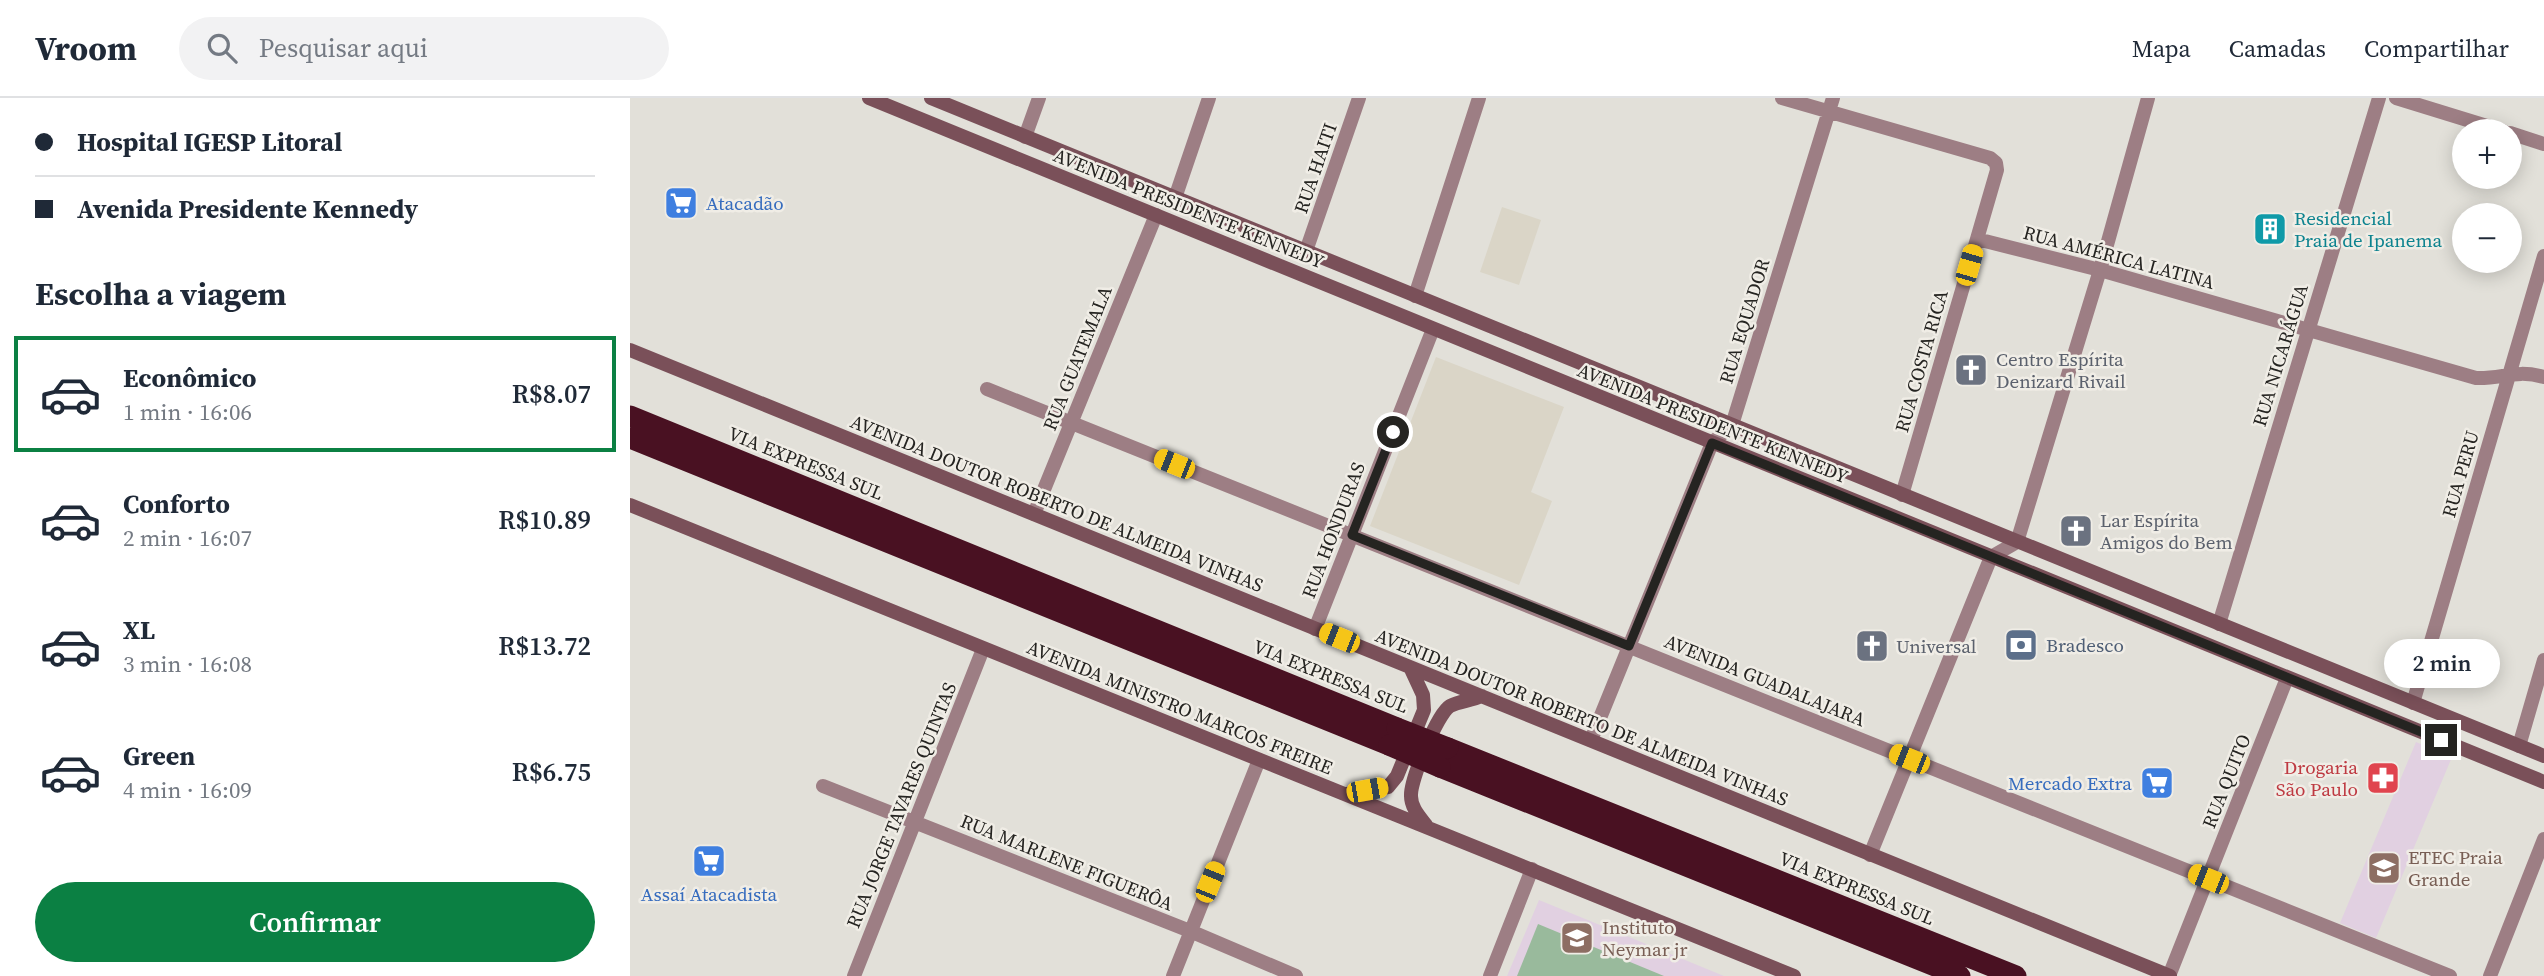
<!DOCTYPE html>
<html lang="pt">
<head>
<meta charset="utf-8">
<style>
  :root { --surface:#fff; --page:#f2f2f3; --text:#1f2937; --muted:#747a83; --line:#e0e1e3; --accent:#0b8043 }
  body { margin:0; font-family:"Source Serif 4",serif; background:var(--page); color:var(--text); height:100vh; display:flex; flex-direction:column; font-size:26px; white-space:nowrap }
  * { box-sizing:border-box; margin:0 }
  p { font-size:23px; color:var(--muted) }
  .icon { flex:none; width:38px; height:38px; fill:none; stroke:currentColor; stroke-width:2; stroke-linecap:round; stroke-linejoin:round }
  .map { position:relative; flex:1; overflow:hidden }
  .details { display:flex; flex-direction:column; background:var(--surface); width:630px }
  .details>* { flex:none }
  .guide { display:grid; align-content:center; height:154px; padding:0 35px; background:var(--surface) }
  .tools { position:absolute; left:1822px; top:21px; display:grid; gap:14px }
  .tools a { display:grid; place-items:center; width:70px; height:70px; border-radius:50%; background:var(--surface); box-shadow:0 4px 18px #0003; font-size:35px }
  .end { position:absolute; width:32px; height:32px; margin:-16px; border:9px solid #252421; background:#fff; box-shadow:0 0 0 4px #fff }
  .from { border-radius:50% }
  .bubble { position:absolute; height:49px; border-radius:24px; background:var(--surface); box-shadow:0 4px 18px #0003; font-size:23px; font-weight:600; line-height:49px; text-align:center }
  .car { position:absolute; width:21px; height:42px; margin:-21px -10px; border-radius:9px; box-shadow:0 0 5px 2px #0007; background:linear-gradient(#f5c518 24%,#345 0 40%,#f5c518 0 76%,#345 0 86%,#f5c518 0) }
  .guide b { display:flex; align-items:center; gap:24px; height:66px; font-size:26px }
  .guide b+b { border-top:2px solid var(--line) }
  .guide i { width:18px; height:18px; background:var(--text) }
  ul { padding:0; list-style:none }
  li { display:flex; align-items:center; gap:21px; height:116px; margin:0 14px 10px; padding:0 21px; border:4px solid transparent; border-radius:0px }
  li div { flex:1 }
  li b { display:block; font-size:26px }
  li em { font-style:normal; font-weight:600 }
  li.active { border-color:var(--accent) }
  li>.icon { width:63px; height:63px; stroke-width:1.5 }
  h2 { padding:0 35px; font-size:32px; line-height:84px }
  .cta { display:flex; gap:14px; margin-top:auto; padding:14px 35px }
  .cta a { flex:1; height:80px; border-radius:42px; background:var(--accent); color:#fff; font-size:28px; font-weight:600; line-height:80px; text-align:center }
  header { display:flex; align-items:center; gap:42px; box-sizing:border-box; height:98px; padding:0 35px; background:var(--surface); border-bottom:2px solid var(--line) }
  header strong { font-size:33px }
  nav { display:flex; gap:38px; margin-inline-start:auto; font-size:24px }
  .search { width:490px; height:63px; background:var(--page); display:flex; align-items:center; gap:18px; box-sizing:border-box; padding:0 24px; border-radius:38px; color:var(--muted); font-size:26px }
  main { display:flex; flex:1; min-height:0 }
  .map>svg:first-child { display:block }
  .built { fill:#dad5c7 }
  .education { fill:#e1d0e1 }
  .green { fill:#99ba9c }
  .lines { fill:none; stroke-linecap:round; stroke-linejoin:round }
  .street { stroke:#9d7e84; stroke-width:14 }
  .secondary { stroke:#7a5059; stroke-width:14 }
  .highway { stroke:#491122; stroke-width:21 }
  .highway-bridge { stroke:#491122; stroke-width:21 }
  .route { stroke:#252421; stroke-width:9 }
  .labels { text-anchor:middle; stroke-width:5; stroke-linejoin:round; paint-order:stroke }
  .street-label { font-size:19px; fill:#252421; stroke:#f0ede6 }
  .shop-label { font-size:19px; fill:#366cbe; stroke:#f0ede6; text-anchor:start }
  .culture-label { font-size:19px; fill:#0d838f; stroke:#f0ede6; text-anchor:start }
  .worship-label { font-size:19px; fill:#5b616d; stroke:#f0ede6; text-anchor:start }
  .service-label { font-size:19px; fill:#4e5e75; stroke:#f0ede6; text-anchor:start }
  .health-label { font-size:19px; fill:#be3a42; stroke:#f0ede6; text-anchor:end }
  .education-label { font-size:19px; fill:#785e54; stroke:#f0ede6; text-anchor:start }
</style>
</head>
<body>
<header>
<strong>Vroom</strong>
<div class="search"><svg class="icon" aria-label="search" viewBox="0 0 24 24"><circle cx="10" cy="10" r="6"/><path d="M15 15l6 6"/></svg>Pesquisar aqui</div>
<nav><a>Mapa</a><a>Camadas</a><a>Compartilhar</a></nav>
</header>
<main>
<section class="details">
<div class="guide">
<b><i class="from"></i>Hospital IGESP Litoral</b>
<b><i></i>Avenida Presidente Kennedy</b>
</div>
<h2>Escolha a viagem</h2>
<ul>
<li class="active"><svg class="icon" aria-label="car" viewBox="0 0 24 24"><path d="M5 17H2v-5l4-1 3-4h7l3 4 3 1v5h-3M9 17h6M6 11h13"/><circle cx="7" cy="17" r="2"/><circle cx="17" cy="17" r="2"/></svg><div><b>Econômico</b><p>1 min · 16:06</p></div><em>R$8.07</em></li>
<li><svg class="icon" aria-label="car" viewBox="0 0 24 24"><path d="M5 17H2v-5l4-1 3-4h7l3 4 3 1v5h-3M9 17h6M6 11h13"/><circle cx="7" cy="17" r="2"/><circle cx="17" cy="17" r="2"/></svg><div><b>Conforto</b><p>2 min · 16:07</p></div><em>R$10.89</em></li>
<li><svg class="icon" aria-label="car" viewBox="0 0 24 24"><path d="M5 17H2v-5l4-1 3-4h7l3 4 3 1v5h-3M9 17h6M6 11h13"/><circle cx="7" cy="17" r="2"/><circle cx="17" cy="17" r="2"/></svg><div><b>XL</b><p>3 min · 16:08</p></div><em>R$13.72</em></li>
<li><svg class="icon" aria-label="car" viewBox="0 0 24 24"><path d="M5 17H2v-5l4-1 3-4h7l3 4 3 1v5h-3M9 17h6M6 11h13"/><circle cx="7" cy="17" r="2"/><circle cx="17" cy="17" r="2"/></svg><div><b>Green</b><p>4 min · 16:09</p></div><em>R$6.75</em></li>
</ul>
<div class="cta"><a>Confirmar</a></div>
</section>
<div class="map">
<svg width="1914" height="878" viewBox="0 0 1914 878">
  <rect width="100%" height="100%" fill="#e2e0d9"/>
  <path class="built" d="M 872,109 L 911,122 L 889,187 L 850,174 Z
    M 806,259 L 934,309 L 901,394 L 922,403 L 889,487 L 740,428 Z"/>
  <path class="education" d="M 1786,644 L 1822,659 L 1746,840 L 1710,825 Z
    M 909,802 L 1094,878 L 877,878 Z"/>
  <path class="green" d="M 908,826 L 1034,878 L 887,878 Z"/>
  <g class="lines">
    <path class="street" d="M 1152,0 L 1360,60 L 1366,65 L 1367,72 L 1347,141 L 1470,172 L 1846,280 C 1873,281 1885,271 1914,279
      M 1766,0 L 1873,33
      M 1880,35 L 1914,46
      M 395,39 L 409,0
      M 545,100 L 579,0
      M 676,153 L 729,0
      M 785,198 L 849,0
      M 357,291 L 1820,878
      M 1272,397 L 1347,141
      M 404,416 L 526,117
      M 1589,526 L 1749,0
      M 685,531 L 803,231
      M 1783,605 L 1914,158
      M 961,642 L 1082,345 L 1102,327 L 1203,0
      M 1889,648 L 1914,562
      M 193,688 L 560,833 L 666,878
      M 1240,757 L 1361,459 L 1387,444 L 1470,172 L 1518,0
      M 224,878 L 353,551
      M 543,878 L 629,662
      M 860,878 L 902,771
      M 1539,878 L 1657,580
      M 1860,878 L 1914,741"/>
    <path class="secondary" d="M 239,0 L 1914,684
      M 301,0 L 1914,658
      M 0,252 L 1540,878
      M 0,407 L 1164,878
      M 717,696 L 758,689 L 767,678 L 794,612 L 793,597 L 780,569
      M 796,727 C 790,719 781,710 781,698 C 780,683 807,616 820,608 C 830,603 841,603 852,598"/>
    <path class="highway" d="M 0,318 L 767,630
      M 0,340 L 759,647
      M 818,650 L 1386,878
      M 810,669 L 1330,878"/>
    <path class="highway-bridge" d="M 767,630 L 818,650
      M 759,647 L 810,669"/>
  </g>
  <g class="lines">
    <path class="route" d="M 763,334 L 722,437 L 999,548 L 1082,345 L 1811,642"/>
  </g>
  <defs>
    <symbol id="supermarket-square" viewBox="-11 -11 22 22"><rect x="-9" y="-9" width="18" height="18" rx="4" fill="#3f7fe0" stroke="#f0ede6"/><path d="M-6-5.5h2.5l.6 2H6L4.5 2H-2.5L-4.4-4H-6ZM-1.5 3.2a1.3 1.3 0 1 0 .1 0ZM3 3.2a1.3 1.3 0 1 0 .1 0Z" fill="#fff"/></symbol>
    <symbol id="building-square" viewBox="-11 -11 22 22"><rect x="-9" y="-9" width="18" height="18" rx="4" fill="#0f9aa8" stroke="#f0ede6"/><path d="M-4-6H4V6H1V3H-1V6H-4ZM-2.5-4.3h1.7v1.8h-1.7ZM.8-4.3h1.7v1.8H.8ZM-2.5-1h1.7V.8h-1.7ZM.8-1h1.7V.8H.8Z" fill="#fff"/></symbol>
    <symbol id="church-square" viewBox="-11 -11 22 22"><rect x="-9" y="-9" width="18" height="18" rx="4" fill="#6b7280" stroke="#f0ede6"/><path d="M-1.2-6h2.4v3.5h3.3v2.4h-3.3V6h-2.4V-.1h-3.3v-2.4h3.3Z" fill="#fff"/></symbol>
    <symbol id="bank-square" viewBox="-11 -11 22 22"><rect x="-9" y="-9" width="18" height="18" rx="4" fill="#5c6f8a" stroke="#f0ede6"/><path d="M-6-4H6V4H-6ZM0-2.3a2.3 2.3 0 1 0 0 4.6a2.3 2.3 0 1 0 0-4.6Z" fill="#fff"/></symbol>
    <symbol id="pharmacy-square" viewBox="-11 -11 22 22"><rect x="-9" y="-9" width="18" height="18" rx="4" fill="#e0444e" stroke="#f0ede6"/><path d="M-2-6h4v4h4v4h-4v4h-4v-4h-4v-4h4Z" fill="#fff"/></symbol>
    <symbol id="school-square" viewBox="-11 -11 22 22"><rect x="-9" y="-9" width="18" height="18" rx="4" fill="#8d6e63" stroke="#f0ede6"/><path d="M0-5L7-2L0 1L-7-2ZM-4 1L0 2.5L4 1V4Q0 6-4 4Z" fill="#fff"/></symbol>
  </defs>
  <g fill-rule="evenodd">
    <use href="#supermarket-square" x="32" y="86" width="38" height="38"/>
    <use href="#building-square" x="1621" y="112" width="38" height="38"/>
    <use href="#church-square" x="1322" y="253" width="38" height="38"/>
    <use href="#church-square" x="1427" y="414" width="38" height="38"/>
    <use href="#bank-square" x="1372" y="528" width="38" height="38"/>
    <use href="#church-square" x="1223" y="529" width="38" height="38"/>
    <use href="#pharmacy-square" x="1734" y="661" width="38" height="38"/>
    <use href="#supermarket-square" x="1508" y="666" width="38" height="38"/>
    <use href="#supermarket-square" x="60" y="744" width="38" height="38"/>
    <use href="#school-square" x="1735" y="751" width="38" height="38"/>
    <use href="#school-square" x="928" y="821" width="38" height="38"/>
  </g>
  <g class="labels">
    <g class="street-label">
      <text transform="translate(685 70) rotate(-71)" y="7">RUA HAITI</text>
      <text transform="translate(559 110) rotate(22)" y="7">AVENIDA PRESIDENTE KENNEDY</text>
      <text transform="translate(1489 159) rotate(15)" y="7">RUA AMÉRICA LATINA</text>
      <text transform="translate(1114 223) rotate(-73)" y="7">RUA EQUADOR</text>
      <text transform="translate(1650 257) rotate(-73)" y="7">RUA NICARÁGUA</text>
      <text transform="translate(447 260) rotate(-68)" y="7">RUA GUATEMALA</text>
      <text transform="translate(1291 263) rotate(-74)" y="7">RUA COSTA RICA</text>
      <text transform="translate(1083 325) rotate(22)" y="7">AVENIDA PRESIDENTE KENNEDY</text>
      <text transform="translate(176 365) rotate(22)" y="7">VIA EXPRESSA SUL</text>
      <text transform="translate(1830 376) rotate(-74)" y="7">RUA PERU</text>
      <text transform="translate(427 405) rotate(22)" y="7">AVENIDA DOUTOR ROBERTO DE ALMEIDA VINHAS</text>
      <text transform="translate(703 432) rotate(-69)" y="7">RUA HONDURAS</text>
      <text transform="translate(701 578) rotate(22)" y="7">VIA EXPRESSA SUL</text>
      <text transform="translate(1135 582) rotate(22)" y="7">AVENIDA GUADALAJARA</text>
      <text transform="translate(550 609) rotate(22)" y="7">AVENIDA MINISTRO MARCOS FREIRE</text>
      <text transform="translate(952 619) rotate(22)" y="7">AVENIDA DOUTOR ROBERTO DE ALMEIDA VINHAS</text>
      <text transform="translate(1596 683) rotate(-68)" y="7">RUA QUITO</text>
      <text transform="translate(271 707) rotate(-68)" y="7">RUA JORGE TAVARES QUINTAS</text>
      <text transform="translate(437 764) rotate(22)" y="7">RUA MARLENE FIGUERÔA</text>
      <text transform="translate(1227 790) rotate(22)" y="7">VIA EXPRESSA SUL</text>
    </g>
    <g class="shop-label">
      <text x="76" y="112">Atacadão</text>
      <text x="1502" y="692" text-anchor="end">Mercado Extra</text>
      <text x="79" y="803" text-anchor="middle">Assaí Atacadista</text>
    </g>
    <g class="culture-label">
      <text x="1664" y="127">Residencial<tspan x="1664" dy="22">Praia de Ipanema</tspan></text>
    </g>
    <g class="worship-label">
      <text x="1366" y="268">Centro Espírita<tspan x="1366" dy="22">Denizard Rivail</tspan></text>
      <text x="1470" y="429">Lar Espírita<tspan x="1470" dy="22">Amigos do Bem</tspan></text>
      <text x="1266" y="555">Universal</text>
    </g>
    <g class="service-label">
      <text x="1416" y="554">Bradesco</text>
    </g>
    <g class="health-label">
      <text x="1728" y="676">Drogaria<tspan x="1728" dy="22">São Paulo</tspan></text>
    </g>
    <g class="education-label">
      <text x="1778" y="766">ETEC Praia<tspan x="1778" dy="22">Grande</tspan></text>
      <text x="972" y="836">Instituto<tspan x="972" dy="22">Neymar jr</tspan></text>
    </g>
  </g>
</svg>
<div class="tools">
<a>+</a>
<a>−</a>
</div>
<i class="end from" style="left:763px;top:334px"></i>
<i class="end" style="left:1811px;top:642px"></i>
<div class="bubble" style="left:1754px;top:541px;width:116px">2 min</div>
<i class="car" style="left:1339px;top:167px;rotate:16deg"></i>
<i class="car" style="left:544px;top:366px;rotate:292deg"></i>
<i class="car" style="left:709px;top:540px;rotate:292deg"></i>
<i class="car" style="left:1279px;top:661px;rotate:292deg"></i>
<i class="car" style="left:737px;top:692px;rotate:80deg"></i>
<i class="car" style="left:1578px;top:781px;rotate:292deg"></i>
<i class="car" style="left:580px;top:784px;rotate:22deg"></i>
</div>
</main>
</body>
</html>
